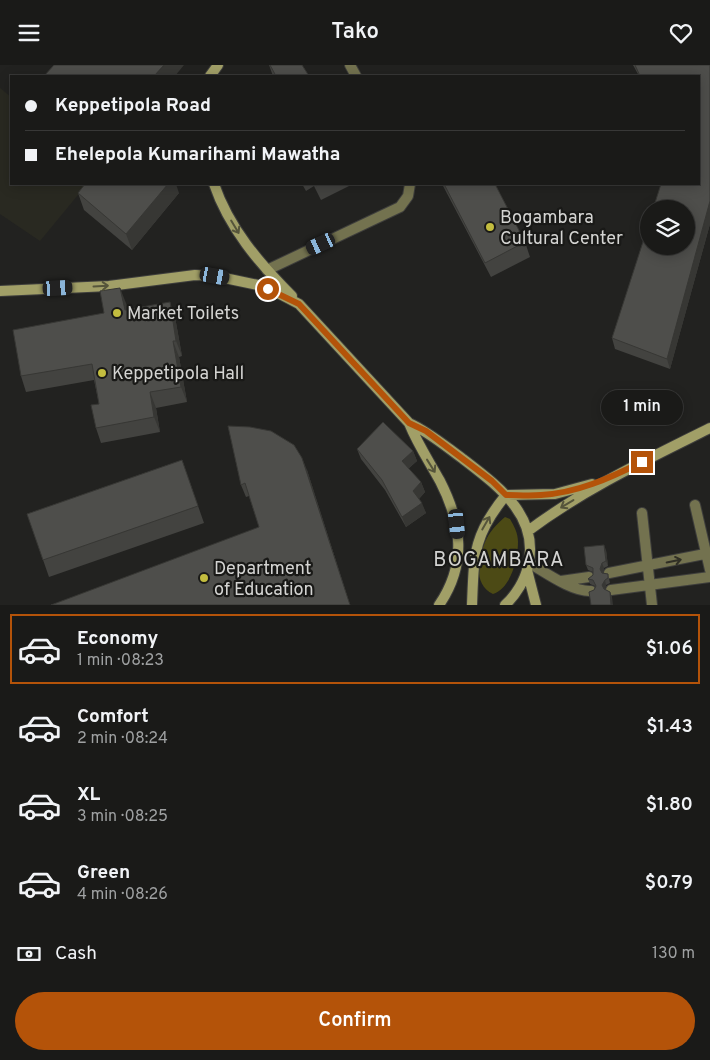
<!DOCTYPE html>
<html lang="en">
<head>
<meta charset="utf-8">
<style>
  :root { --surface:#1a1a18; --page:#272725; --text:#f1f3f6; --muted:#9fa1a2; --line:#383837; --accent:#b45309 }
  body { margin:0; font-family:Overpass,sans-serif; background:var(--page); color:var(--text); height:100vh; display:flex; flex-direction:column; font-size:19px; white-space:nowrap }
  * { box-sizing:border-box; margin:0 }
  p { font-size:16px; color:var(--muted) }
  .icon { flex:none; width:28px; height:28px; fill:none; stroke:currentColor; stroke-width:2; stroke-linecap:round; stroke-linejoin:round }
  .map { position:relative; height:540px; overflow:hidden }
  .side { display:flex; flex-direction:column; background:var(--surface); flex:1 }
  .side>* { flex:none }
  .banner { position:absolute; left:10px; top:10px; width:690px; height:110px; border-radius:0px; box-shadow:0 2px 12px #0003,0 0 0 1px var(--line); display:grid; align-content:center; height:110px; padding:0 15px; background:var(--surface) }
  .buttons { position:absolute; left:640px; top:135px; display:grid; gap:10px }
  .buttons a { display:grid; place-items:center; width:55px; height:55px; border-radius:50%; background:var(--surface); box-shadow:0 2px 12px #0003,0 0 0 1px var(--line); font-size:25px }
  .end { position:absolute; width:22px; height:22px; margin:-11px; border:6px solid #b45309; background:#fff; box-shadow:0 0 0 2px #fff }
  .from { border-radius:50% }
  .bubble { position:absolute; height:35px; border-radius:18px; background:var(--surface); box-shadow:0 2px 12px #0003,0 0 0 1px var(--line); font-size:16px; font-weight:600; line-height:35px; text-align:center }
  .car { position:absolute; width:15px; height:30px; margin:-15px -8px; border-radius:6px; box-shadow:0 0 4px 1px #0007; background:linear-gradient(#222 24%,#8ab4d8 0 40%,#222 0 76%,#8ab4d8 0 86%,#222 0) }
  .banner b { display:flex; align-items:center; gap:18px; height:48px; font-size:19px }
  .banner b+b { border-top:1px solid var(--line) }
  .banner i { width:12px; height:12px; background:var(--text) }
  ul { padding:9px 0 0; list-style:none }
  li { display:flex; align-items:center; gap:15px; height:70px; margin:0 10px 8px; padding:0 5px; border:2px solid transparent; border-radius:0px }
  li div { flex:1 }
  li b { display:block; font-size:19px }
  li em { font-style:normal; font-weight:600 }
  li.active { border-color:var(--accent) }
  li>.icon { width:45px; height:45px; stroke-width:1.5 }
  .pay { display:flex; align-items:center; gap:12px; height:55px; padding:0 15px; font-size:19px }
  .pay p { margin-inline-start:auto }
  .primary-button { display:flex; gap:10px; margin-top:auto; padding:10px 15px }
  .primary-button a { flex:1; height:58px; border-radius:30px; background:var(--accent); color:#fff; font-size:20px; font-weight:600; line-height:58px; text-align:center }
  header { display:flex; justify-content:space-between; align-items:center; height:65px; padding:0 15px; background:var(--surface); font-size:22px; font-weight:600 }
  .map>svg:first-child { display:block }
  .built { fill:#292921 }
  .green { fill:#4c4a15 }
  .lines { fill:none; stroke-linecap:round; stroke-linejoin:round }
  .lane-casing { stroke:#3e3e3c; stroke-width:12 }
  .secondary-casing { stroke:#3e3e3c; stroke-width:12 }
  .lane { stroke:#73724f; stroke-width:10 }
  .secondary { stroke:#a19f67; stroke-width:10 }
  .wall { fill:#434340 }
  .shaded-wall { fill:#373734 }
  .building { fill:#4e4e4b; stroke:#373734 }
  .oneway { stroke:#56553b }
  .oneway2 { stroke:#302f25 }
  .route { stroke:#b45309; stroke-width:6 }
  .poi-dot { fill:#c3bd3f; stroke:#191917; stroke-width:2 }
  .labels { text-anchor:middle; stroke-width:4.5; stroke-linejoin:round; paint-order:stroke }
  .poi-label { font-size:18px; fill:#d4d4d2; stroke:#191917; text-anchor:start }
  .quarter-label { font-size:20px; letter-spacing:1px; fill:#d4d4d2; stroke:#191917 }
</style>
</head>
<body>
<header><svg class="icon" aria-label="menu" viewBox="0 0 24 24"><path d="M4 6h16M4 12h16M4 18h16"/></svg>Tako<svg class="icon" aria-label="heart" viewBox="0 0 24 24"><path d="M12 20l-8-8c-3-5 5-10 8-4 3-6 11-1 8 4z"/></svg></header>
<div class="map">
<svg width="710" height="540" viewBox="0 0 710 540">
  <rect width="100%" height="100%" fill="#222220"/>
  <path class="built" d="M 0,23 L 11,32 L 11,119 L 87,119 L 40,176 L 0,149 Z"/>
  <path class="green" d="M 505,452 L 510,454 C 514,461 518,468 518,477 C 518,494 511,523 493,529 C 472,519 478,490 487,473 C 491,465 498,458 505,452 Z"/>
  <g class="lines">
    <defs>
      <path id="lane" d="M 350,0 L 356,11
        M 267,205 L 400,142 L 408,131 L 410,119
        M 695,440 L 710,505
        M 642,448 L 652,540
        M 529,498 C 545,507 572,527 591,526
        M 609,508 L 710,488
        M 561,516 L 589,512
        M 611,525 L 710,512"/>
      <path id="secondary" d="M 210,11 L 218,0
        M 214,119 C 229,163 259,198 292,231
        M 0,226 L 109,221 L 195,210 L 215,211 L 258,220 L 278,228 L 299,239 L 409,358 C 418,380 429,396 440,416 C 462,459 467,499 439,540
        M 409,358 C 429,367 445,381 463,394 C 498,421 540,451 528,501 C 525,515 516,530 505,540
        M 506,430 L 555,429 L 592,419
        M 528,466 C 584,424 648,394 710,363
        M 527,505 L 536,540
        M 472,540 C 474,490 473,470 506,430"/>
    </defs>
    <use href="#lane" class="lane-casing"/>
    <use href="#secondary" class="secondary-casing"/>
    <use href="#lane" class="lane"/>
    <use href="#secondary" class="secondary"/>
  </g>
  <path class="wall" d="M 269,0 L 302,0 L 309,11 L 273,11 Z
    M 633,0 L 710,0 L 710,159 L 670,304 L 615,284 L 612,273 L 699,11 L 639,11 Z
    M 302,119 L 353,119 L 321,135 L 314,121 L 306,126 Z
    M 442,119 L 495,119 L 525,177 L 530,192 L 491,212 Z
    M 78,128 L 179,128 L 132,185 L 84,145 Z
    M 126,238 L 127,244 L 175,252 L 182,291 L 179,292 L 187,337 L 156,343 L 160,367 L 101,378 L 96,363 L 99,339 L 94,315 L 26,327 L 21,311 Z
    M 228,361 L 307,405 L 350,540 L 51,540 L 259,462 L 249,431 L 246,432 L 241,420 Z
    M 357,384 L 413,386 L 417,396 L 408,404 L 421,417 L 425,427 L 419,434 L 426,448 L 406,462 L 385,425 L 361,394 Z
    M 182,395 L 204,458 L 49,512 L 27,449 Z
    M 606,485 L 608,501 L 604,503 L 603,508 L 608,509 L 610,518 L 606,520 L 605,524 L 610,527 L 612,532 L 594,525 L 595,521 L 590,519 L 588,514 L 593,510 L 593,507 L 588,505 L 586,500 Z"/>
  <path class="shaded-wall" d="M 164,0 L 184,0 L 175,11 L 155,11 L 155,10 Z
    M 168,119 L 176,119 L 179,128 L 132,185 L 126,169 Z
    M 710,136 L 710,159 L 670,304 L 667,294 Z
    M 120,223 L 126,238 L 130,260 L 125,245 Z
    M 170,237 L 175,252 L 182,291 L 176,276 Z
    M 173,276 L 179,292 L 187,337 L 181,322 Z
    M 150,327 L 156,343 L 160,367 L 154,352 Z
    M 413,386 L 417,396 L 405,406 L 402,396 Z
    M 302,393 L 307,405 L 350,540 Z
    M 421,417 L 425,427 L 417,436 L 413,426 Z
    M 422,438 L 426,448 L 406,462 L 402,452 Z
    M 604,480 L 606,485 L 608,501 L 606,496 Z
    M 602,498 L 604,503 L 602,509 L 600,504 Z
    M 605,515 L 606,520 L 604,525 L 602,520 Z
    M 610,527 L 612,532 L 613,540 L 611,540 Z"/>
  <path class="building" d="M 54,0 L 164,0 L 155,10 L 155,11 L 44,11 Z
    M 270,0 L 302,0 L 309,11 L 276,11 Z
    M 635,0 L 710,0 L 710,136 L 667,294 L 612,273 L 649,158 L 649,181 L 686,181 L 686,144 L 653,144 L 661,119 L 699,119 L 699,11 L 640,11 Z
    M 85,119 L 168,119 L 126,169 L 78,128 Z
    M 315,119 L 322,119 L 316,121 Z
    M 444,119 L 495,119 L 525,177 L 485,198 Z
    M 120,223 L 125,245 L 170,237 L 176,276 L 173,276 L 181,322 L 150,327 L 154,352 L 96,363 L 91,340 L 99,339 L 92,299 L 21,311 L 13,265 L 104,248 L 100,226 Z
    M 383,357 L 413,386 L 402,396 L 421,417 L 413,426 L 422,438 L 402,452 L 382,415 L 357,384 Z
    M 228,361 L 250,362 L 271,366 L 294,380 L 302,393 L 350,540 L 51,540 L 259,462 L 245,418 L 241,420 Z
    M 182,395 L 198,441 L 43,495 L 27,449 Z
    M 604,480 L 606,496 L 602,498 L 600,504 L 602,508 L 608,509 L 608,513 L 605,515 L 602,520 L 604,524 L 610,527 L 611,540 L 591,540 L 589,527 L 594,525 L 596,521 L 593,515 L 588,514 L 593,510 L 593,503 L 586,500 L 584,482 Z"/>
  <defs><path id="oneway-shaft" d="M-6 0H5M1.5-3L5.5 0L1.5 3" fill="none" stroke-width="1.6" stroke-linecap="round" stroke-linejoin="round" transform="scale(1.25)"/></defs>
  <g class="oneway">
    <use href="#oneway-shaft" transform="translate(235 162) rotate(59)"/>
    <use href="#oneway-shaft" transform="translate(101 221) rotate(-3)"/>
    <use href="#oneway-shaft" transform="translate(431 401) rotate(58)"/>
    <use href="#oneway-shaft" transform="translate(567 439) rotate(149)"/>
    <use href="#oneway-shaft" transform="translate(486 458) rotate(-60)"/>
  </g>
  <use class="oneway2" href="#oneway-shaft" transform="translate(674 496) rotate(-12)"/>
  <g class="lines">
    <path class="route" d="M 268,224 L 299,239 L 409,358 L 426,366 L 492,416 L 506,430 C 517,430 529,431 541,430 C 577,428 610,413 642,397"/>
  </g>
  <g class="poi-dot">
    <circle cx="490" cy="162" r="5"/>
    <circle cx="117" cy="248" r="5"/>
    <circle cx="102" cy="308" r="5"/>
    <circle cx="204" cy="513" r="5"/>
  </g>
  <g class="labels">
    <g class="poi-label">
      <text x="500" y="158">Bogambara<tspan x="500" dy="21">Cultural Center</tspan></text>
      <text x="127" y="254">Market Toilets</text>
      <text x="112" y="314">Keppetipola Hall</text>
      <text x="214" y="509">Department<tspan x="214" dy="21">of Education</tspan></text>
    </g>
    <g class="quarter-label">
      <text x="499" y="501">BOGAMBARA</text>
    </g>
  </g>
</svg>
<div class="buttons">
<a><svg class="icon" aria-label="layers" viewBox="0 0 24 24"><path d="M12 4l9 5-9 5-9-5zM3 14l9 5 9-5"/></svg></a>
</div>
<i class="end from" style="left:268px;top:224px"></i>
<i class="end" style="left:642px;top:397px"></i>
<div class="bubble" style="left:601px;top:325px;width:82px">1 min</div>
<i class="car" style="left:321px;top:179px;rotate:245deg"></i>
<i class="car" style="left:215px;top:211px;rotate:100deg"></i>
<i class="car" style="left:58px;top:223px;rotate:87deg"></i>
<i class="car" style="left:457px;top:459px;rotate:174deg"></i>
<div class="banner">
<b><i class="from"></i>Keppetipola Road</b>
<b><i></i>Ehelepola Kumarihami Mawatha</b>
</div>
</div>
<section class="side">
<ul>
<li class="active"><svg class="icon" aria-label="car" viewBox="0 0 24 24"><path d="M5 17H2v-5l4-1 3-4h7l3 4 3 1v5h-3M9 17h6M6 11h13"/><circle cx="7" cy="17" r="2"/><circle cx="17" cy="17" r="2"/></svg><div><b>Economy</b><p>1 min · 08:23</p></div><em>$1.06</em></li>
<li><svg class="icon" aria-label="car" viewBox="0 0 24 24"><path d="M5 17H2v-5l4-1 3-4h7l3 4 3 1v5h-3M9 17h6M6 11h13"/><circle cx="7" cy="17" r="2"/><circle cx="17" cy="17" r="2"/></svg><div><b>Comfort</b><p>2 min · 08:24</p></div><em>$1.43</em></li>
<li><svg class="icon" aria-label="car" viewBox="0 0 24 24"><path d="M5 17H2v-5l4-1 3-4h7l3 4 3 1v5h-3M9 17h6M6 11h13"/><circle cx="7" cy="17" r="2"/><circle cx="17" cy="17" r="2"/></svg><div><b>XL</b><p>3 min · 08:25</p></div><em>$1.80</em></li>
<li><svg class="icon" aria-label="car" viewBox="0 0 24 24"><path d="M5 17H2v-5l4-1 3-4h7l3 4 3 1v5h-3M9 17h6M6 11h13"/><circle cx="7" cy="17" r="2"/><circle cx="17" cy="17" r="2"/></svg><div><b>Green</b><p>4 min · 08:26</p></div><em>$0.79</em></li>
</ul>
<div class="pay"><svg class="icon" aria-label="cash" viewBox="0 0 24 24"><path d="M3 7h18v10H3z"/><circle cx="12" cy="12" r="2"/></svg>Cash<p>130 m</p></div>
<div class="primary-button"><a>Confirm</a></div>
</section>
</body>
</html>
